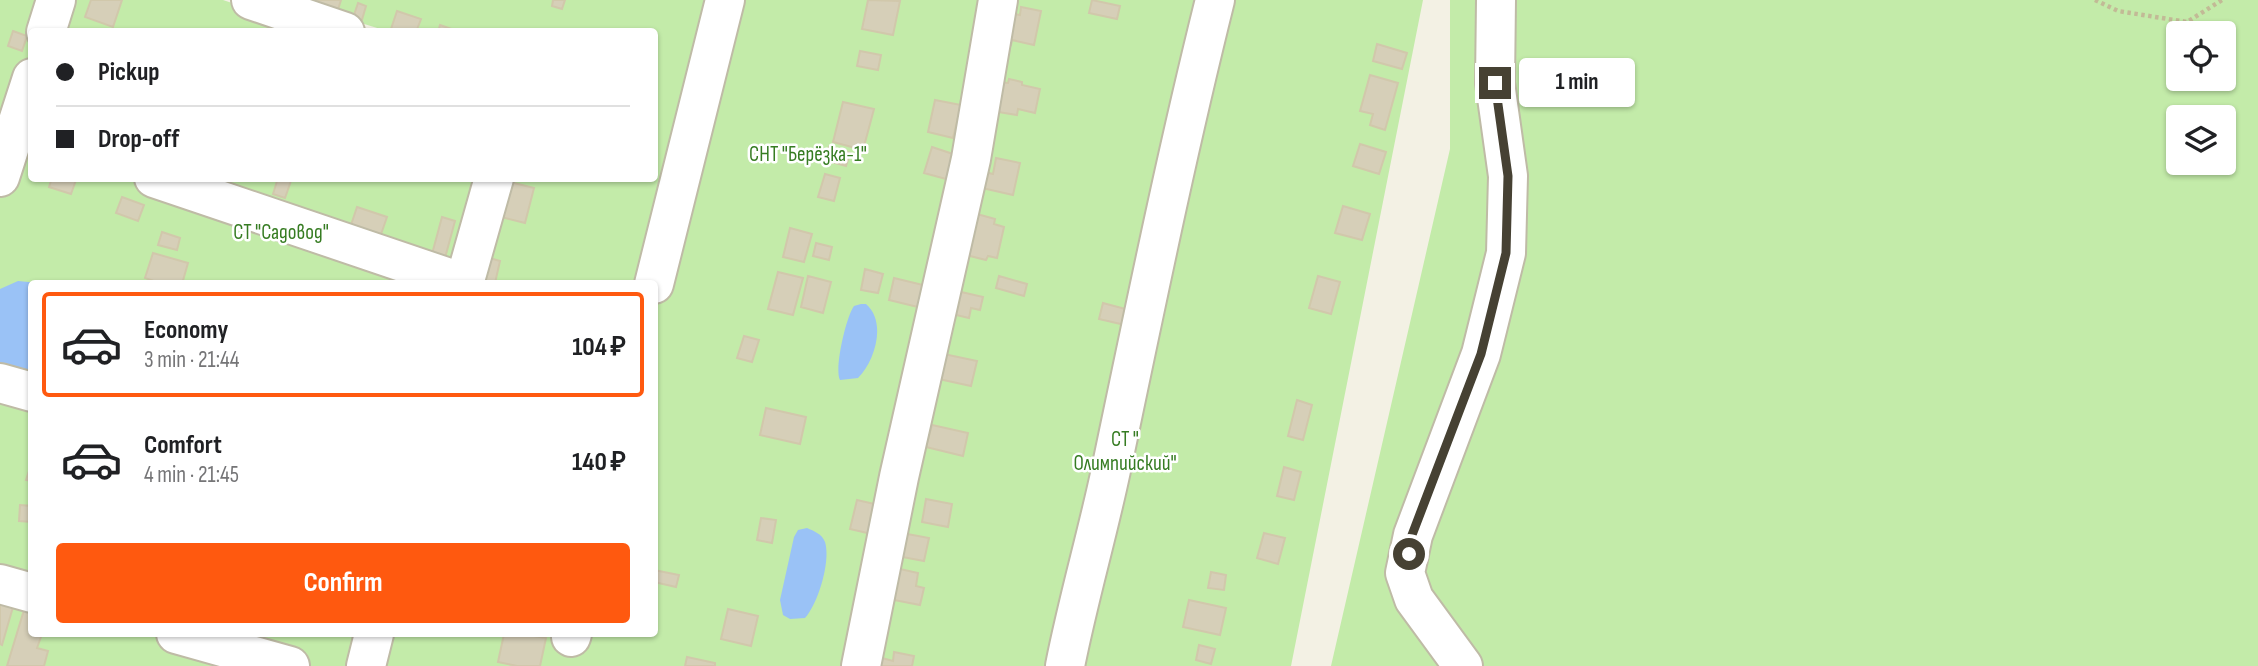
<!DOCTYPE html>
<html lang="en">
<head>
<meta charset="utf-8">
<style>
  :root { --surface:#fff; --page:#f6f6f6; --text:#202124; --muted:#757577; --line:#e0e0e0; --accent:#ff590f }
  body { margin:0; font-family:"Sofia Sans Condensed",sans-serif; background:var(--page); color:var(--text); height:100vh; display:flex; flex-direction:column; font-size:26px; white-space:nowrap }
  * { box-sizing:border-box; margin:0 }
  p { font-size:23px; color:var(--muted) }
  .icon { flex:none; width:38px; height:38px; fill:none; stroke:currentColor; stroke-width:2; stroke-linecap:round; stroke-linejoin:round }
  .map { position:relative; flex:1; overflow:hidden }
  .sheet { position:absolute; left:28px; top:280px; width:630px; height:357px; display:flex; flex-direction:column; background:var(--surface); border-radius:7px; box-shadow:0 2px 5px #0004 }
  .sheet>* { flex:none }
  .banner { position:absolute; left:28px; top:28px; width:630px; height:154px; border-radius:7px; box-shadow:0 2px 5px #0004; display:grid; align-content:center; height:154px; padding:0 28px; background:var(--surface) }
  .controls { position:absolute; left:2166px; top:21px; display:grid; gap:14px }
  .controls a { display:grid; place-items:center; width:70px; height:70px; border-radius:7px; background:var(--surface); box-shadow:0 2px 5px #0004; font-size:35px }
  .end { position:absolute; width:32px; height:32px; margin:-16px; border:9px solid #464133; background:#fff; box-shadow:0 0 0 4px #fff }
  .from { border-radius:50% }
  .bubble { position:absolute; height:49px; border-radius:7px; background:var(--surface); box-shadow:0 2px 5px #0004; font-size:23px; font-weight:700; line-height:49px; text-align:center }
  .banner b { display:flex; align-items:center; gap:24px; height:66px; font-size:26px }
  .banner b+b { border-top:2px solid var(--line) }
  .banner i { width:18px; height:18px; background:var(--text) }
  ul { padding:12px 0 0; list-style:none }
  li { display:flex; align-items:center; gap:21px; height:105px; margin:0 14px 10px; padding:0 14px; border:4px solid transparent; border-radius:7px }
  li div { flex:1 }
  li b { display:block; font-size:26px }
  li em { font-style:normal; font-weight:700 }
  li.current { border-color:var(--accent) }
  li>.icon { width:63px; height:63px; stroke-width:1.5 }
  .action { display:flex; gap:14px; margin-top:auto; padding:14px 28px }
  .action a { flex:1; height:80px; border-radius:7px; background:var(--accent); color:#fff; font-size:28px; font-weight:700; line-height:80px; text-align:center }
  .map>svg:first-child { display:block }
  .green { fill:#c3eba9; fill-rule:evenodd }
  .water { fill:#9ac2f6 }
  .building { fill:#d6cfb8; stroke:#d1c8ab; stroke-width:2 }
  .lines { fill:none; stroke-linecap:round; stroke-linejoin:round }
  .minor-casing { stroke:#bfbba6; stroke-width:42 }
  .path { stroke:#c2ba96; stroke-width:4.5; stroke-dasharray:3.5 3.5; stroke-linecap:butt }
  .minor { stroke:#fff; stroke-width:38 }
  .route { stroke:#464133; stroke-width:9 }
  .labels { text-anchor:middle; stroke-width:5; stroke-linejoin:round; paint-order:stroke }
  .park-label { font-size:21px; fill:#367c22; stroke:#fff }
</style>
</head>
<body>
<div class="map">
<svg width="2258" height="666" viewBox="0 0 2258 666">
  <rect width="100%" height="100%" fill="#f3f1e4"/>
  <path class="green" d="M 0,0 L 223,0 L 316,31 L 32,32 L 32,178 L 473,179 L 444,283 L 32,284 L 32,634 L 364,634 L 355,666 L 0,666 Z
    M 286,0 L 993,0 L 850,666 L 383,666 L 390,634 L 654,634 L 654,284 L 476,283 L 503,179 L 654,178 L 654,32 L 387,31 Z
    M 1010,0 L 1423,0 L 1291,666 L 870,666 Z
    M 1450,0 L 2258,0 L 2258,666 L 1331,666 L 1450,149 ZM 2179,33 L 2224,33 L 2224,79 L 2179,79 ZM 2179,117 L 2224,117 L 2224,163 L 2179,163 Z"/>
  <path class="water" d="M 18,281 L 39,283 L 32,284 L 32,369 L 17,370 L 0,367 L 0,289 Z
    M 861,304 L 866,304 C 887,322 875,361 858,378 L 840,380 C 834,369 846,317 854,306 Z
    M 807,528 C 814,531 822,534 825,542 C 831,561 818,604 805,618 L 790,619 L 783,615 L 780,600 L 794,537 L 798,530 Z"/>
  <path class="building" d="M 91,0 L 122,0 L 113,27 L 85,17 Z
    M 316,0 L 341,0 L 336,16 L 313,8 Z
    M 553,0 L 565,0 L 562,9 L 552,6 Z
    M 868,0 L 900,1 L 893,35 L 862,29 Z
    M 1092,0 L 1120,6 L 1117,19 L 1089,13 Z
    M 358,3 L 366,6 L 361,23 L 352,21 Z
    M 1021,7 L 1041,11 L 1034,45 L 1012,40 L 1011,45 L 1003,43 L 1009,13 L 1020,15 Z
    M 397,11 L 421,19 L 416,32 L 390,32 Z
    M 440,25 L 460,32 L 438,32 Z
    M 13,31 L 27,36 L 22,51 L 8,46 Z
    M 1377,44 L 1407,53 L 1402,69 L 1373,61 Z
    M 860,51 L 881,55 L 878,70 L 857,66 Z
    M 1370,75 L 1398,83 L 1385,130 L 1370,125 L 1373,114 L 1360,111 Z
    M 1009,79 L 1022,82 L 1022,85 L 1040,89 L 1035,113 L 1018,109 L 1017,115 L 992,111 L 998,82 L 1008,83 Z
    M 935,100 L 961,105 L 953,138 L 928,132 Z
    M 843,102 L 874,109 L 863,150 L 833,142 Z
    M 1360,144 L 1386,152 L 1379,174 L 1353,166 Z
    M 829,147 L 850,153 L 846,166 L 825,160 Z
    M 932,147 L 953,154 L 946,179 L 924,173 Z
    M 996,158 L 1020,163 L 1013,195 L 982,188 L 985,172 L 993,174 Z
    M 825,174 L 840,178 L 834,201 L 818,197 Z
    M 52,178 L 76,180 L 71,194 L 49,187 Z
    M 278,178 L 292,178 L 285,198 L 273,194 Z
    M 510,182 L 534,188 L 525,223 L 501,217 Z
    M 122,197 L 144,205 L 138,221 L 116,213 Z
    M 1343,206 L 1370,214 L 1362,240 L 1335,233 Z
    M 357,207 L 387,217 L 379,240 L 349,231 Z
    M 977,214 L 995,219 L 994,224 L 1004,227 L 997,258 L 988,256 L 986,260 L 966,255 Z
    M 442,217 L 455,221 L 445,258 L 432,254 Z
    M 790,228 L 812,234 L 804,262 L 783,257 Z
    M 162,232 L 180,238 L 177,250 L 158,245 Z
    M 816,243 L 832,247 L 829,260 L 813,256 Z
    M 153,253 L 188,263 L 182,284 L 162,284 L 145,278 Z
    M 486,257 L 500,261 L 495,283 L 481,279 Z
    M 865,269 L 883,274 L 878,293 L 861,290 Z
    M 778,272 L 803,278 L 793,315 L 768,309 Z
    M 808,276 L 831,282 L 823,313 L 801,307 Z
    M 999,276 L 1027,284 L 1024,296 L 996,288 Z
    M 1318,276 L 1340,282 L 1331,314 L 1309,308 Z
    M 894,278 L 927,286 L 922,308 L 889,300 Z
    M 957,291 L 983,297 L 980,310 L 971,308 L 969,318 L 952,314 Z
    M 1103,303 L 1129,310 L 1125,325 L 1099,319 Z
    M 744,336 L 759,340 L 752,362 L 737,358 Z
    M 939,353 L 977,361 L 971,386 L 934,378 Z
    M 1297,400 L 1312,405 L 1303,440 L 1288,436 Z
    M 766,408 L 806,417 L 800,444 L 760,435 Z
    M 932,425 L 968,433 L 963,456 L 926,447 Z
    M 32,462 L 32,481 L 26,480 Z
    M 1284,467 L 1301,472 L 1294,500 L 1277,496 Z
    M 926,499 L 952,504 L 948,527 L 922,522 Z
    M 857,500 L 883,506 L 876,535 L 850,529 Z
    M 20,505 L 32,506 L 32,522 L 19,521 Z
    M 761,518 L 776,520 L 772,543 L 757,540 Z
    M 902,533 L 929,538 L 924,561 L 897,556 Z
    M 1264,533 L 1285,538 L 1278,564 L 1257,558 Z
    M 900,569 L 918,573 L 916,586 L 924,588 L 920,605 L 894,600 Z
    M 654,570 L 679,575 L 676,587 L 654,582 Z
    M 1211,572 L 1226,575 L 1224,590 L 1208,588 Z
    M 1189,600 L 1226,608 L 1220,635 L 1183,627 Z
    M 0,603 L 13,607 L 2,645 L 0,644 Z
    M 728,609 L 758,616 L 751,646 L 721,639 Z
    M 24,610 L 32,612 L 32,634 L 42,634 L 37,648 L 48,651 L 44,666 L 7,666 Z
    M 504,634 L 522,634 L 546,638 L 540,666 L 517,666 L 498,662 Z
    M 1199,645 L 1215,649 L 1211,664 L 1196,660 Z
    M 894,652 L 914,656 L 912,666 L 880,666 L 882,658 L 893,661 Z
    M 687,657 L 715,663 L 715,666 L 685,666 Z"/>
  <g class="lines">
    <defs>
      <path id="minor" d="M 251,0 L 345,32
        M 46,32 L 56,0
        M 0,177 L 32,78
        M 154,178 L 464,283
        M 464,284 L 494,178
        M 654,284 L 725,0
        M 0,383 L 32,392
        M 0,584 L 32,593
        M 176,634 L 290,666
        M 571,637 L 572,634
        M 366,666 L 374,634
        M 861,666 L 899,477 L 971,159 L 998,0
        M 1065,666 C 1078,600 1097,536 1111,470 C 1144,313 1176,156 1215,0
        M 1463,666 L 1414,599 L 1405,573 L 1413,535 L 1481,354 L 1506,253 L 1508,176 L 1495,83 L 1496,0"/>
    </defs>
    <use href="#minor" class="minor-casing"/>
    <path class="path" d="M 2095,0 L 2118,11 L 2187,22 L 2222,0"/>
    <use href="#minor" class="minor"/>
  </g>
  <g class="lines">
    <path class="route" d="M 1409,554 L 1412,535 L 1481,354 L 1506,253 L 1508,176 L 1495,83"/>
  </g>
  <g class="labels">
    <g class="park-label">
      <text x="808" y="161">СНТ "Берёзка-1"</text>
      <text x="281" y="239">СТ "Садовод"</text>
      <text x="1125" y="446">СТ "<tspan x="1125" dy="24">Олимпийский"</tspan></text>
    </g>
  </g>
</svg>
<div class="controls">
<a><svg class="icon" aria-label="locate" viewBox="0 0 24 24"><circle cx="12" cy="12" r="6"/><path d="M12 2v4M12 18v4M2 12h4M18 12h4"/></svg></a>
<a><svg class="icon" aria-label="layers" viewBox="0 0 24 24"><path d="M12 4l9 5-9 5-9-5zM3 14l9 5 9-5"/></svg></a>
</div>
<i class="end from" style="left:1409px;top:554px"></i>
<i class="end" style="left:1495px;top:83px"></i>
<div class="bubble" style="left:1519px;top:58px;width:116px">1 min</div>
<div class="banner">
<b><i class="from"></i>Pickup</b>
<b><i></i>Drop-off</b>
</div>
<section class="sheet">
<ul>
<li class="current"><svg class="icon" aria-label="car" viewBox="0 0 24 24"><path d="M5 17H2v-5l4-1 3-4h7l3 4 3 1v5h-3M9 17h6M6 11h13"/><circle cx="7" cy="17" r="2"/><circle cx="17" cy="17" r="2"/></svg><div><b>Economy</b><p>3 min · 21:44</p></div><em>104 ₽</em></li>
<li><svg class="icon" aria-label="car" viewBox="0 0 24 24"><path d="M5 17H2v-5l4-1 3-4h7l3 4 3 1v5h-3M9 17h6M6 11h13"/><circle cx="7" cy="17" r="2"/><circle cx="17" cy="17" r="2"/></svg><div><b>Comfort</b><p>4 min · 21:45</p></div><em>140 ₽</em></li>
</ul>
<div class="action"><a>Confirm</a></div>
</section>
</div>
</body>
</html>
